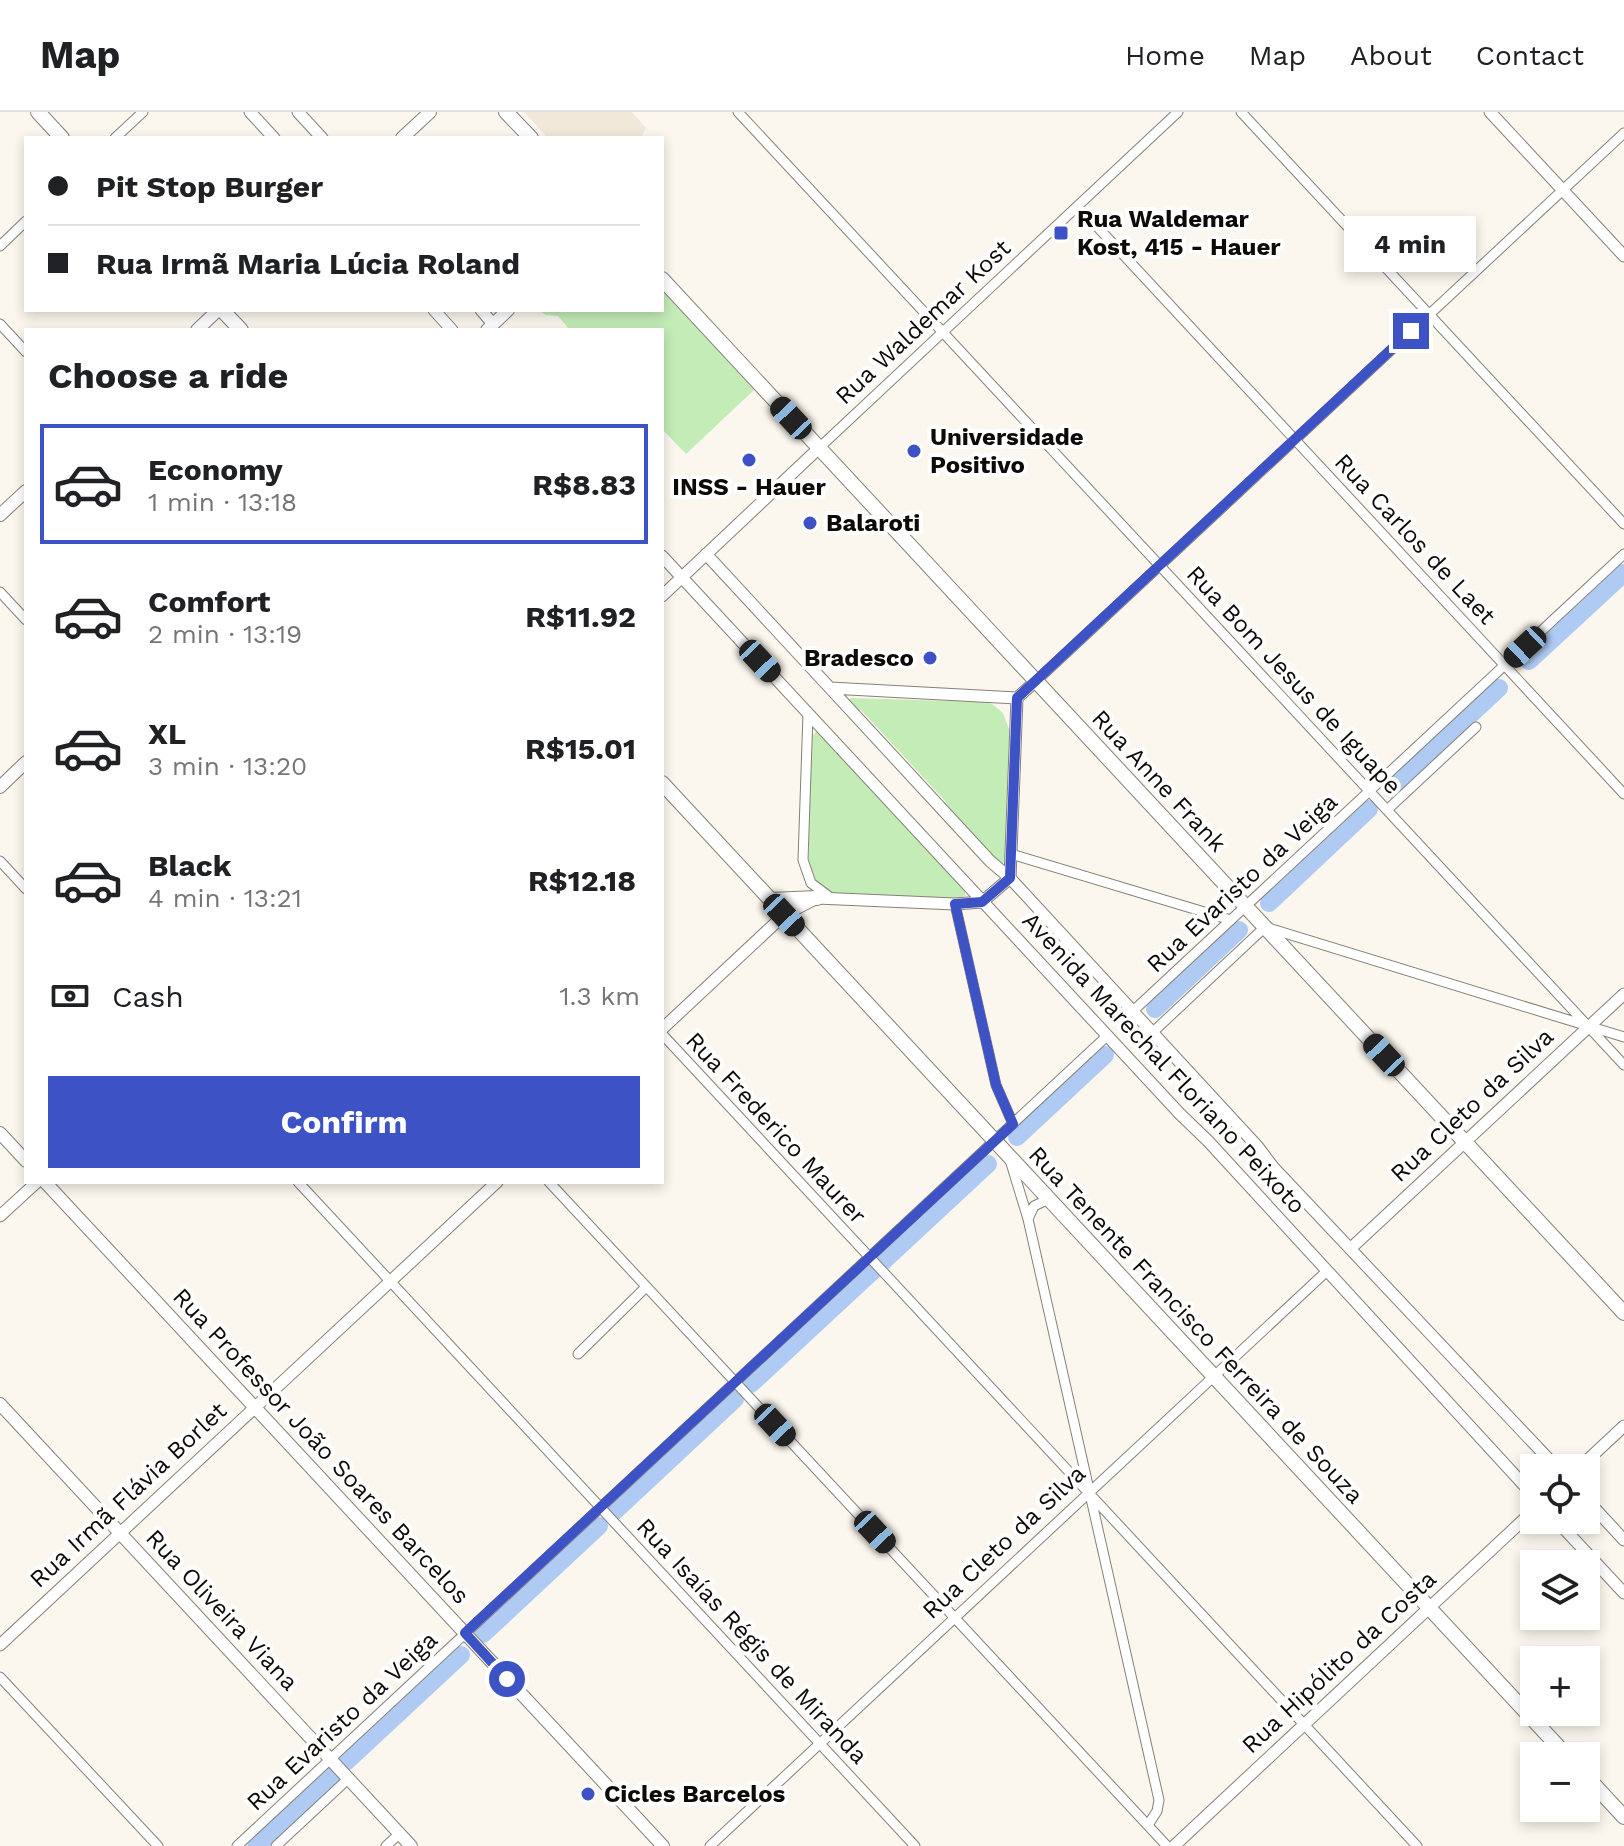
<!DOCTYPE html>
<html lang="en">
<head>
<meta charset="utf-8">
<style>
  :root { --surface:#fff; --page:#f2f2f2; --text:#202124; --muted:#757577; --line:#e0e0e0; --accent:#3c52c5 }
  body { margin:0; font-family:"Work Sans",sans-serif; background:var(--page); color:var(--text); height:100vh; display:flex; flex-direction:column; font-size:30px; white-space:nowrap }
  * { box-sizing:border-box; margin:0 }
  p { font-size:26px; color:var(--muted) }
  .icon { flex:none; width:44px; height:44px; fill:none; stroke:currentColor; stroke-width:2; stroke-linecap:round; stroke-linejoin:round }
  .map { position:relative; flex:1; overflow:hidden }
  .panel { position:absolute; left:24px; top:216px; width:640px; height:856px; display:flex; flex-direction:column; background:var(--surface); border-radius:0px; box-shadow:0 4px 12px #0003 }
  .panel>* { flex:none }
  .guide { position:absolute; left:24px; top:24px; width:640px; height:176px; border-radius:0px; box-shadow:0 4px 12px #0003; display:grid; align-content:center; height:176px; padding:0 24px; background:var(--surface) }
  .fabs { position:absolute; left:1520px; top:1342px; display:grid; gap:16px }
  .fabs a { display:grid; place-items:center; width:80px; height:80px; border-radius:0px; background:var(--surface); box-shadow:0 4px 12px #0003; font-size:40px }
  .end { position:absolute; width:36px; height:36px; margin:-18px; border:10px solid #3c52c5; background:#fff; box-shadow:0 0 0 4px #fff }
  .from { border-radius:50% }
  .bubble { position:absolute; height:56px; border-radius:0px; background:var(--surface); box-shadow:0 4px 12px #0003; font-size:26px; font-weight:700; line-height:56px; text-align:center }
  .car { position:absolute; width:24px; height:48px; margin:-24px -12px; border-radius:10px; box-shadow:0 0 6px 2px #0007; background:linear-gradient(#222 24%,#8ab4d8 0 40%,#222 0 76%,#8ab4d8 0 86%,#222 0) }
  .guide b { display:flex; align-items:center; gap:28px; height:76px; font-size:30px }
  .guide b+b { border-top:2px solid var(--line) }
  .guide i { width:20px; height:20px; background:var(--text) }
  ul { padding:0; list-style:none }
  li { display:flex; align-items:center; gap:24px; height:120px; margin:0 16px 12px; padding:0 8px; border:4px solid transparent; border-radius:0px }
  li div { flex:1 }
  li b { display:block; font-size:30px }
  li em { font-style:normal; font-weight:700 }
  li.active { border-color:var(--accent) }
  li>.icon { width:72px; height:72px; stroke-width:1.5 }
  h2 { padding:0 24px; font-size:36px; line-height:96px }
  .pay { display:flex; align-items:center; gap:20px; height:88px; padding:0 24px; font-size:30px }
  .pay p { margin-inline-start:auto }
  .primary-button { display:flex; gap:16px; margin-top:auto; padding:16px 24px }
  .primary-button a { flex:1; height:92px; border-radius:0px; background:var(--accent); color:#fff; font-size:32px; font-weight:700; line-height:92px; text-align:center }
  header { display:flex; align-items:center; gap:48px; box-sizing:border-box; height:112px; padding:0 40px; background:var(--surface); border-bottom:2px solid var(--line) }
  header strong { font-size:38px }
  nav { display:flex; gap:44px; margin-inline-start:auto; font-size:28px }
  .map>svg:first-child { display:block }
  .built { fill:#f1e8da }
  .green { fill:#c3ecb6 }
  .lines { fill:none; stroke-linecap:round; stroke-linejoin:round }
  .river { stroke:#afcbf3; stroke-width:18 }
  .minor-casing { stroke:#858179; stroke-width:11 }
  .tertiary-casing { stroke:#858179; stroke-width:13 }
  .secondary-casing { stroke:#858179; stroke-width:14 }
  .primary-casing { stroke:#858179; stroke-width:16 }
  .minor { stroke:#fff; stroke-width:9 }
  .tertiary { stroke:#fff; stroke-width:11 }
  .secondary { stroke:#fff; stroke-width:12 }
  .primary { stroke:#fff; stroke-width:14 }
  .route { stroke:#3c52c5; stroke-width:10 }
  .poi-dot { fill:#3c52c5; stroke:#fff; stroke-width:3 }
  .labels { text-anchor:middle; stroke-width:8; stroke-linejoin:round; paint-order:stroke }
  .poi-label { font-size:24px; font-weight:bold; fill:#0d0b08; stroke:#fff; text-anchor:start }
  .street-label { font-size:24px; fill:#0d0b08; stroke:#fff }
</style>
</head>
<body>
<header>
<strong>Map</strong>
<nav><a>Home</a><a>Map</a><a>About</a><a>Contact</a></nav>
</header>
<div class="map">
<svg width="1624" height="1734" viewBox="0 0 1624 1734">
  <rect width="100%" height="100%" fill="#fcf7ee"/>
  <path class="built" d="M 524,0 L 632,0 L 646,16 L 642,23 L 644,26 L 548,26 Z"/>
  <path class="green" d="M 662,179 L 754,278 L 686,342 L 662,317 L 662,218 L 570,218 L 558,204 L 546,203 L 538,198 L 662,198 Z
    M 851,586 L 984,590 L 992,592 L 1003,601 L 1011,622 L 1006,746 L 1003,751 L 996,748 L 948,697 L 947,691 L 861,598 L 855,597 L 848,588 Z
    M 817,619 L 965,778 L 965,784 L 954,787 L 829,781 L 813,768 L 808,752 L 811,625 Z"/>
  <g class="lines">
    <path class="river" d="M 1529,549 L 1624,461
      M 1391,677 L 1499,576
      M 1269,791 L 1369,697
      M 1155,897 L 1239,818
      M 1017,1025 L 1105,943
      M 751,1272 L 988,1052
      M 614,1400 L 735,1287
      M 483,1522 L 599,1414
      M 346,1650 L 461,1543
      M 256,1734 L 333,1663"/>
    <defs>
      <path id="minor" d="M 738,0 L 1624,953
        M 1241,0 L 1624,412
        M 115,26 L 143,0
        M 1078,94 L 1624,682
        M 0,134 L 26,109
        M 0,212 L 26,240
        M 819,336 L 1178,0
        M 0,480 L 26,508
        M 1036,569 L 1624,21
        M 808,602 L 803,748 L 811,771 L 831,786
        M 1387,698 L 1476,615
        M 1011,742 L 1231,808
        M 0,749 L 26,777
        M 955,792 L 996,973 L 1013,1012
        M 1133,899 L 1624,442
        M 1153,920 L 1265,815 L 1624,925
        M 662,922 L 1417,1734
        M 1010,1048 L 1028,1107 L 1159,1688 L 1157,1699 L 1148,1713
        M 298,1070 L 915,1734
        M 549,1070 L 1167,1734
        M 1028,1107 L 1034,1094 L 1049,1087
        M 578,1242 L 646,1175
        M 0,1565 L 158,1734
        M 237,1734 L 1107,924
        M 276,1734 L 348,1667
        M 386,1734 L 399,1722
        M 710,1734 L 1327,1159"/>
      <path id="tertiary" d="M 250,0 L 274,26
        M 298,0 L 322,26
        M 1490,0 L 1624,144
        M 434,198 L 452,218
        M 481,198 L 493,212
        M 706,442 L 990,749 L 1010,766 L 1258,1035 L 1273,1055 L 1557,1356
        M 662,444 L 1180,1002 L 1208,1029 L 1534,1384
        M 662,484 L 819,336
        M 830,576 L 1017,586
        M 1017,586 L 1036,569
        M 662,917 L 784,803 L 817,786 L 955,792 L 982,790 L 1010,766 L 1017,586
        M 0,1104 L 37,1070
        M 1350,1137 L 1624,882
        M 1579,1356 L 1624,1314
        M 1586,1387 L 1624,1428
        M 1556,1408 L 1624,1481
        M 0,1533 L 497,1070
        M 1174,1734 L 1534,1398"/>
      <path id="secondary" d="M 402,26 L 430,0
        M 197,218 L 218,198
        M 487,218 L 508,198
        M 0,403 L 26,379
        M 0,675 L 26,650
        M 0,1021 L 26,1049
        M 45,1070 L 663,1734
        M 0,1292 L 411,1734"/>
      <path id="primary" d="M 38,0 L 62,26
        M 506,0 L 531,26
        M 662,167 L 1624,1201
        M 222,198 L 241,218
        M 662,671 L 1567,1644
        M 771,788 L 817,786
        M 1586,1664 L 1624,1705"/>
    </defs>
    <use href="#minor" class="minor-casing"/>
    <use href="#tertiary" class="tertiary-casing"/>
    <use href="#secondary" class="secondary-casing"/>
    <use href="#primary" class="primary-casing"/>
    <use href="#minor" class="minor"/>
    <use href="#tertiary" class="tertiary"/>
    <use href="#secondary" class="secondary"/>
    <use href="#primary" class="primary"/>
  </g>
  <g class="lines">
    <path class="route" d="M 507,1567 L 465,1521 L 1013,1012 L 996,973 L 955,792 L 982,790 L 1010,766 L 1017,586 L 1411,219"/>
  </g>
  <g class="poi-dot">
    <rect x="1053" y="113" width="16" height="16" rx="4"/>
    <circle cx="914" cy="339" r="8"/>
    <circle cx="749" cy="348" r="8"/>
    <circle cx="810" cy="411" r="8"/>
    <circle cx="930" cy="546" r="8"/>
    <circle cx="588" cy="1682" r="8"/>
  </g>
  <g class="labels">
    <g class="poi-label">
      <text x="1077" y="115">Rua Waldemar<tspan x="1077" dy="28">Kost, 415 - Hauer</tspan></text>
      <text x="930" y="333">Universidade<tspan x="930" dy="28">Positivo</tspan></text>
      <text x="749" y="383" text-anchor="middle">INSS - Hauer</text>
      <text x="826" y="419">Balaroti</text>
      <text x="914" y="554" text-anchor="end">Bradesco</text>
      <text x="604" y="1690">Cicles Barcelos</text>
    </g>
    <g class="street-label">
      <text transform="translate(923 210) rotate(-43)" y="8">Rua Waldemar Kost</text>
      <text transform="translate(1415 427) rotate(47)" y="8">Rua Carlos de Laet</text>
      <text transform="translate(1294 568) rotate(47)" y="8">Rua Bom Jesus de Iguape</text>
      <text transform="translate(1159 669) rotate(47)" y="8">Rua Anne Frank</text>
      <text transform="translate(1242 771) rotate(-43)" y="8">Rua Evaristo da Veiga</text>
      <text transform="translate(1164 951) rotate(47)" y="8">Avenida Marechal Floriano Peixoto</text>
      <text transform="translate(1472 993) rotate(-43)" y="8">Rua Cleto da Silva</text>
      <text transform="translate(776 1016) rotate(47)" y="8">Rua Frederico Maurer</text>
      <text transform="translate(1196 1213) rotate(47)" y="8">Rua Tenente Francisco Ferreira de Souza</text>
      <text transform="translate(321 1334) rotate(47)" y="8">Rua Professor João Soares Barcelos</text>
      <text transform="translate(128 1383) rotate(-43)" y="8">Rua Irmã Flávia Borlet</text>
      <text transform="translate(1004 1430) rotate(-43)" y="8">Rua Cleto da Silva</text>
      <text transform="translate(222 1498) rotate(47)" y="8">Rua Oliveira Viana</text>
      <text transform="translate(752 1529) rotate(47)" y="8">Rua Isaías Régis de Miranda</text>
      <text transform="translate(1339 1550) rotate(-43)" y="8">Rua Hipólito da Costa</text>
      <text transform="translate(342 1609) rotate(-43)" y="8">Rua Evaristo da Veiga</text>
    </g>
  </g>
</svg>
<div class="fabs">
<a><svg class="icon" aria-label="locate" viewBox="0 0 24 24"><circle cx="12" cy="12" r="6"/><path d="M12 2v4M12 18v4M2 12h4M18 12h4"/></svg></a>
<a><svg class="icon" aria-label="layers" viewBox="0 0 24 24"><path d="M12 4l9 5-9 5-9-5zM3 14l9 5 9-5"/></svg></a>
<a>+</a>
<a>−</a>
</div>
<i class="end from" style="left:507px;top:1567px"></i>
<i class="end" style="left:1411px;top:219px"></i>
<div class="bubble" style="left:1344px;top:104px;width:132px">4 min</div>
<i class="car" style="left:791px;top:306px;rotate:317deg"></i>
<i class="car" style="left:1525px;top:535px;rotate:227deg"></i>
<i class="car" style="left:760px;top:549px;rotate:137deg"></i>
<i class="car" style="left:784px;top:803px;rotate:137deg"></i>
<i class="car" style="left:1384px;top:943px;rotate:317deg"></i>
<i class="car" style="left:775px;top:1313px;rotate:137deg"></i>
<i class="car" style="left:875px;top:1420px;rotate:137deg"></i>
<div class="guide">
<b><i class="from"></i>Pit Stop Burger</b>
<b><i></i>Rua Irmã Maria Lúcia Roland</b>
</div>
<section class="panel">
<h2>Choose a ride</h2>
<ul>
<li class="active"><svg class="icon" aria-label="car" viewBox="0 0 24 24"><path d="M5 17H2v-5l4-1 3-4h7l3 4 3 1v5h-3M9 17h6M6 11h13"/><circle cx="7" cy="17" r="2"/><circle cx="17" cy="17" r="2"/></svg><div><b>Economy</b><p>1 min · 13:18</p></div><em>R$8.83</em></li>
<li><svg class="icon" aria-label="car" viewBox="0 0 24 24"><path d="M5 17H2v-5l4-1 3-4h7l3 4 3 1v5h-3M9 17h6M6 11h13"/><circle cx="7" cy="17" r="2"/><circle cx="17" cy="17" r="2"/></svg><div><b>Comfort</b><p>2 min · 13:19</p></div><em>R$11.92</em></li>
<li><svg class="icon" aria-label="car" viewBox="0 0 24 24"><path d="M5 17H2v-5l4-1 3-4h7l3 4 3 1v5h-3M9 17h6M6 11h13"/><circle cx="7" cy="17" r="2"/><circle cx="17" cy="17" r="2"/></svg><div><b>XL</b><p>3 min · 13:20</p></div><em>R$15.01</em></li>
<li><svg class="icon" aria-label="car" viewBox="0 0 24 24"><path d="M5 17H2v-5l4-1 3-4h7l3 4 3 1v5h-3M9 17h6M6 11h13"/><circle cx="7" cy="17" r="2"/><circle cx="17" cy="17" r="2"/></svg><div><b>Black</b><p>4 min · 13:21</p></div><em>R$12.18</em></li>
</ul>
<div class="pay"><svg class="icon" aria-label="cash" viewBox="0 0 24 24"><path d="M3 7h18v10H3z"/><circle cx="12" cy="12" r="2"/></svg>Cash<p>1.3 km</p></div>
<div class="primary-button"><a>Confirm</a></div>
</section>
</div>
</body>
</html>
